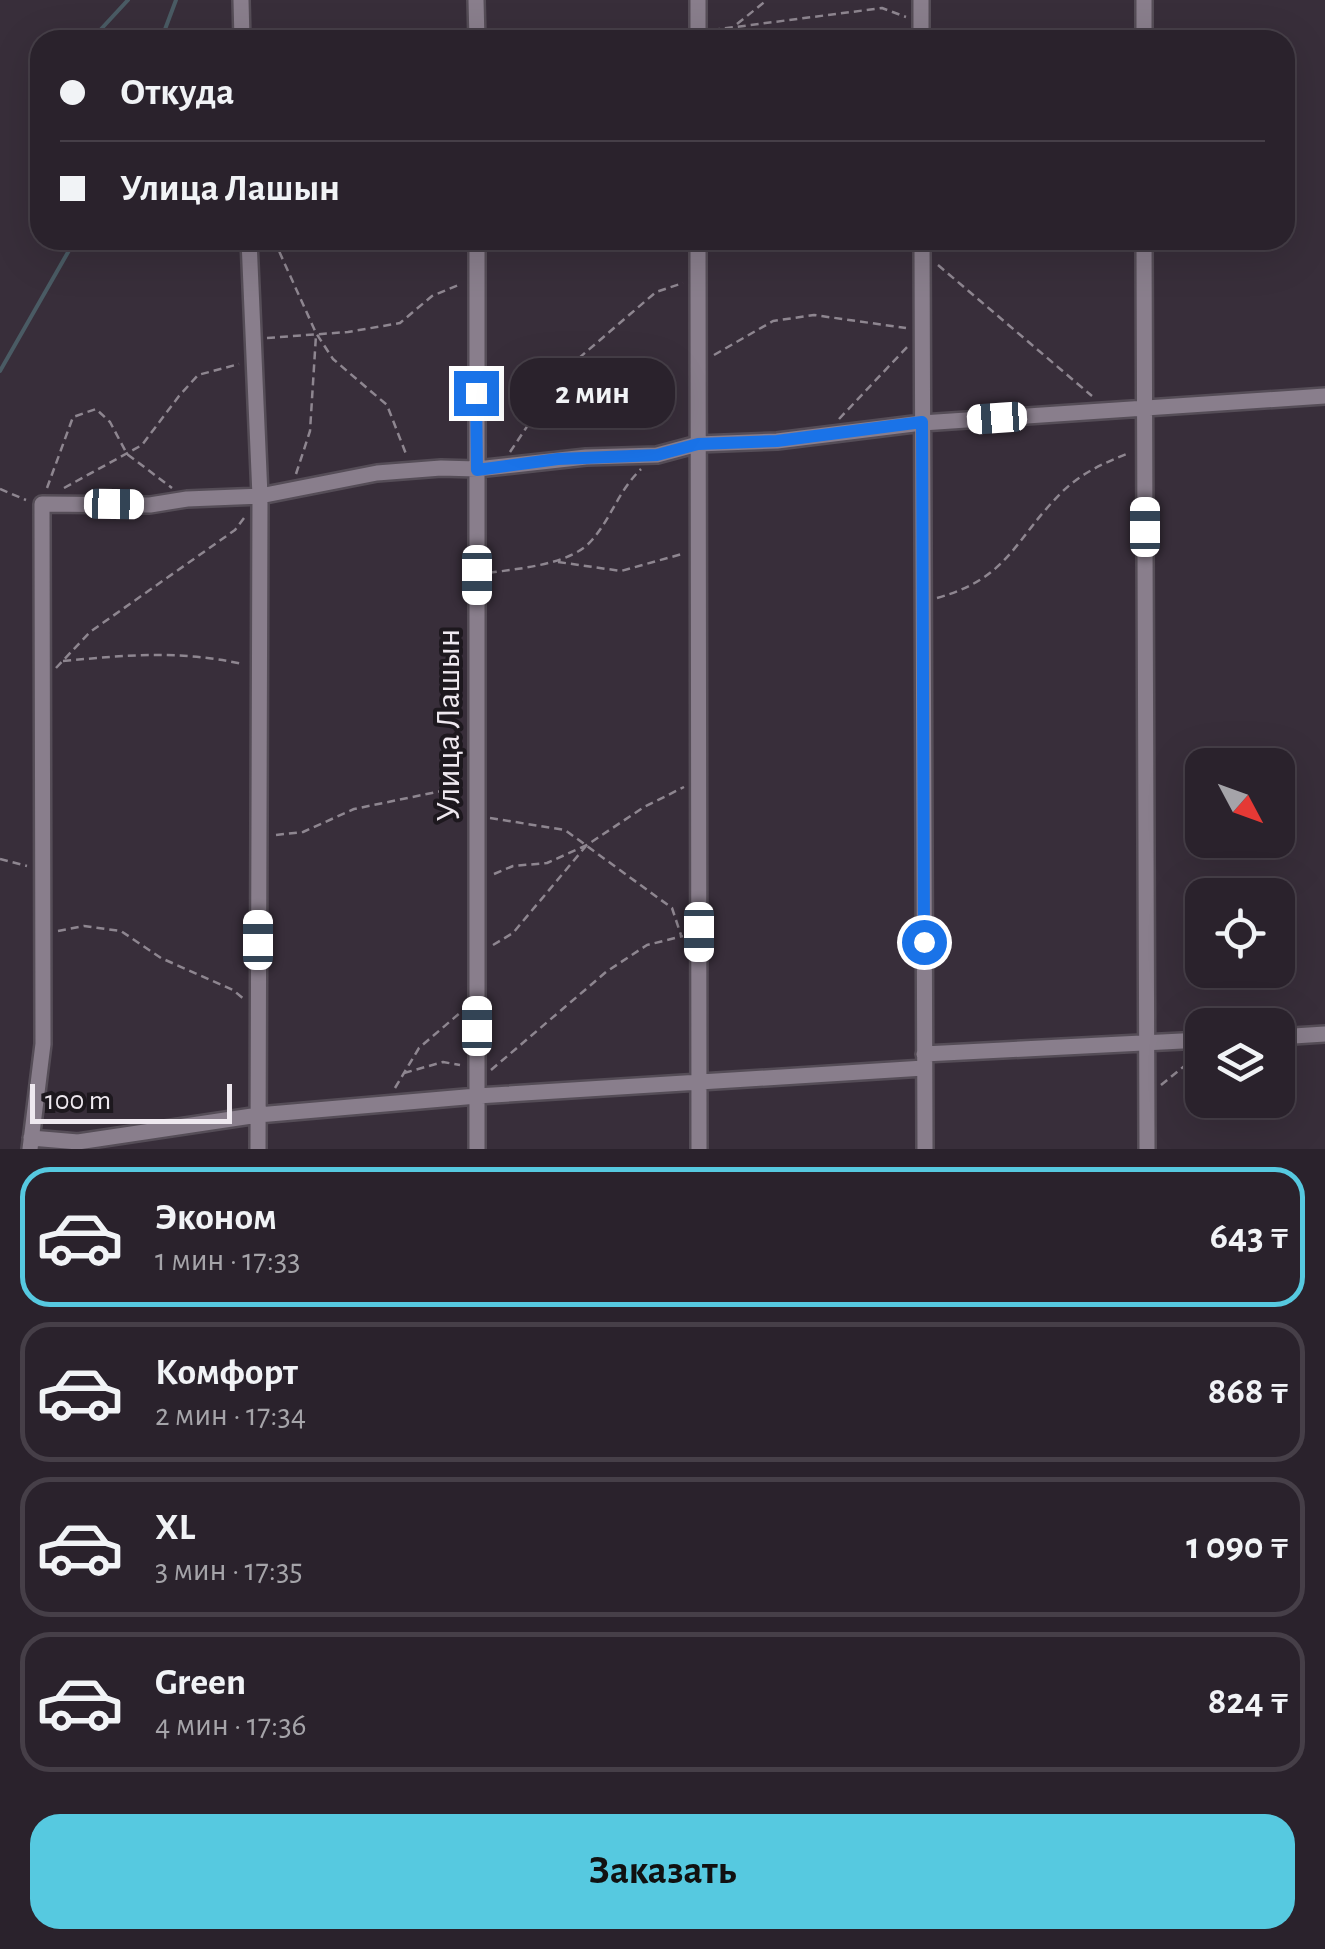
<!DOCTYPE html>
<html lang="ru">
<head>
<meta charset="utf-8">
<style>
  :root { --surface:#2a222c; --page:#362f38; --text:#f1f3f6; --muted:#a5a4a9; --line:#463f48; --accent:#56c9e0 }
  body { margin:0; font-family:"Alegreya Sans",sans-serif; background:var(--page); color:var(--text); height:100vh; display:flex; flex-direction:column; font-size:38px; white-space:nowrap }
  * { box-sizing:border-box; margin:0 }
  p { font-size:32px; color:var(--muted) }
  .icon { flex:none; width:55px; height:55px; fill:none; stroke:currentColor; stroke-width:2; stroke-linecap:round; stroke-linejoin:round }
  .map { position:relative; height:1149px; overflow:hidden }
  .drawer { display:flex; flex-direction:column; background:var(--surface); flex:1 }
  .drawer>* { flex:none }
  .hud { position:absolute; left:30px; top:30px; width:1265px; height:220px; border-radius:30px; box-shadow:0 10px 40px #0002,0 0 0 2px var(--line); display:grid; align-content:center; height:220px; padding:0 30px; background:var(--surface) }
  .needle { width:65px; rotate:131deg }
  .tools { position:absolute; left:1185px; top:748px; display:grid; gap:20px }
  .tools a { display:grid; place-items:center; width:110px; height:110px; border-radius:20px; background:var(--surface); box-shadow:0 10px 40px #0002,0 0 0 2px var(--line); font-size:50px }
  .scale { position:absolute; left:30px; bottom:25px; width:202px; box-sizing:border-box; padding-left:10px; border:5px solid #eee8ef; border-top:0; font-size:28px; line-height:35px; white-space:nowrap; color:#eee8ef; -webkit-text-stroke:8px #1d181e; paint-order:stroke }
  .end { position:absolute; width:45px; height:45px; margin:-22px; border:12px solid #1a73e8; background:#fff; box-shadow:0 0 0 5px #fff }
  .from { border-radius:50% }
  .bubble { position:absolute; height:70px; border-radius:30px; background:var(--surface); box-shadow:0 10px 40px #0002,0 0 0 2px var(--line); font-size:32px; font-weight:600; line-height:70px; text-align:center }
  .car { position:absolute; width:30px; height:60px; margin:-30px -15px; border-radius:12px; box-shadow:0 0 8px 2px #0007; background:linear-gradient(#fff 24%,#345 0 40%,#fff 0 76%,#345 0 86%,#fff 0) }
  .hud b { display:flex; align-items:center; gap:35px; height:95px; font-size:38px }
  .hud b+b { border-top:2px solid var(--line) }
  .hud i { width:25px; height:25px; background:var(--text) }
  ul { padding:18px 0 0; list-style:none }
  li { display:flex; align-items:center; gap:30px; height:140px; margin:0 20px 15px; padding:0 10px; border:5px solid var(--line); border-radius:30px }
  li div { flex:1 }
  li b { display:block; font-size:38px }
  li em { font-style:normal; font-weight:600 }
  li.active { border-color:var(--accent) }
  li>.icon { width:90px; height:90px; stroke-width:1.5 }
  .action { display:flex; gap:20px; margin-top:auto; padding:20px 30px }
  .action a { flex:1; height:115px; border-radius:30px; background:var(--accent); color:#111; font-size:40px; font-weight:600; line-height:115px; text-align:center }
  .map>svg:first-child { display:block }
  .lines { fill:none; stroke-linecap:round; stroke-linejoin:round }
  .stream { stroke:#4a5b64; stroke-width:4 }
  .minor-casing { stroke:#554d57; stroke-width:20 }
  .path { stroke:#8e8690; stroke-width:2.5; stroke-dasharray:8 5; stroke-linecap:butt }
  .minor { stroke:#897e8c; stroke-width:15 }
  .route { stroke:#1a73e8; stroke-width:12 }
  .labels { text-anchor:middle; stroke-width:8; stroke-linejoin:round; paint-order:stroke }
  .street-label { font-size:35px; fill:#eee8ef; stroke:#1d181e }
</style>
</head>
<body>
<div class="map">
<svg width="1325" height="1149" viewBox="0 0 1325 1149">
  <rect width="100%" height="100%" fill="#382e3a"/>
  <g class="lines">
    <path class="stream" d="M 91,40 L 128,0
      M 161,40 L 176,0
      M 40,117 L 36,124 L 40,129
      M 0,371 L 75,240"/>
    <defs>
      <path id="minor" d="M 241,0 L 242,40
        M 476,0 L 477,40
        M 698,0 L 698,40
        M 921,0 L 921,40
        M 1144,0 L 1144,40
        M 249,240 L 260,496 L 258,1149
        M 477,240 L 477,1149
        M 698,240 L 699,1149
        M 922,240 L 925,1149
        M 1144,240 L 1147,1149
        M 1278,1037 L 1325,1034
        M 924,1054 L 1202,1040
        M 31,1138 L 78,1142 L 258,1115 L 477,1096 L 924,1068
        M 30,1149 L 43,1044 L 42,504 L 150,505 L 187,499 L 260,496 L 377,473 L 441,468 L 477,469 L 586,457 L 657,455 L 698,444 L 777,441 L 922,423 L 1325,396"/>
    </defs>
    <use href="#minor" class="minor-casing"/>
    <path class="path" d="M 737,24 L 767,0
      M 712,30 L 882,8 L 906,17
      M 274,240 L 316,333 L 333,359 L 387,405 L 406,454
      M 938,265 L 1092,396
      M 267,338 L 348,332 L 400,323 L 432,296 L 461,284
      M 714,355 L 773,321 L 814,315 L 906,328
      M 839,419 L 909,345
      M 510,452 L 565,370 L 656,292 L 683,283
      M 296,474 L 310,431 L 316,335
      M 47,488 L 73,417 L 96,409 L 110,422 L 127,454 L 172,488
      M 64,488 L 142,445 L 179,396 L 198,375 L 239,364
      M 0,489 L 26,500
      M 558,562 L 621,571 L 682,554
      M 489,573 C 520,568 571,565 592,540 C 612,517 617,493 641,469
      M 937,598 C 1009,578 1014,540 1061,493 C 1081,473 1104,463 1129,453
      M 63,661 C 128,655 177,650 243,664
      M 56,668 L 90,632 L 235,530 L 244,518
      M 490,818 L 565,830 L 672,908 L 681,935
      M 276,835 L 303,832 L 354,809 L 461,787
      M 0,859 L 27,866
      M 494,874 L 513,866 L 547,863 L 587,845 L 644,807 L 684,787
      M 58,931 L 84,926 L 121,931 L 161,958 L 233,990 L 245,1000
      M 493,945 L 513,933 L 586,846
      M 491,1070 L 606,972 L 647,945 L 683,936
      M 404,1073 L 443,1062 L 460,1065
      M 1161,1085 L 1198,1055
      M 395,1088 L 419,1048 L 461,1012"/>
    <use href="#minor" class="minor"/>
  </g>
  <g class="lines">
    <path class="route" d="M 476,393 L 477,470 L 558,459 L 657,455 L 698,444 L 777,441 L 922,422 L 924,942"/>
  </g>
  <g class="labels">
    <g class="street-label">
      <text transform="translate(447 725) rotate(-90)" y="12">Улица Лашын</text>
    </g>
  </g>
</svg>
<div class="tools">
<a><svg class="needle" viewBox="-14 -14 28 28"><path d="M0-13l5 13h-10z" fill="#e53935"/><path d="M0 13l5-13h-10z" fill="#a5a4a9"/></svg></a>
<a><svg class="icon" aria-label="locate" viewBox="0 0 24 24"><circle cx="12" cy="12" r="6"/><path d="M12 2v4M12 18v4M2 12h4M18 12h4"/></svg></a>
<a><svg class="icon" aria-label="layers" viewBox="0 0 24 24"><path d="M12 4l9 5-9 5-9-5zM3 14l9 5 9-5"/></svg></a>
</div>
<div class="scale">100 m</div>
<i class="end from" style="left:924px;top:942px"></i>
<i class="end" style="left:476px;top:393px"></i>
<div class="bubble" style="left:510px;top:358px;width:165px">2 мин</div>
<i class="car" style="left:997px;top:418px;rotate:266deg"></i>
<i class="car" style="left:114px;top:504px;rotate:91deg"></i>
<i class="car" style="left:1145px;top:527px;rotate:0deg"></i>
<i class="car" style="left:477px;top:575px;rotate:180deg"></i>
<i class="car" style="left:699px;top:932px;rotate:180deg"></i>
<i class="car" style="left:258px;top:940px;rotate:0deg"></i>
<i class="car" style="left:477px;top:1026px;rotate:0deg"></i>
<div class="hud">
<b><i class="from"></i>Откуда</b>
<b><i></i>Улица Лашын</b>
</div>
</div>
<section class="drawer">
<ul>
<li class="active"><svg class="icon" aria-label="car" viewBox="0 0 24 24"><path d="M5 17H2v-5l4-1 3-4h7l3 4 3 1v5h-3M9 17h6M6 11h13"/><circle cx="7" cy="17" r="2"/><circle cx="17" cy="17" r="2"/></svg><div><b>Эконом</b><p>1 мин · 17:33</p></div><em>643 ₸</em></li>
<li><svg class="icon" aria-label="car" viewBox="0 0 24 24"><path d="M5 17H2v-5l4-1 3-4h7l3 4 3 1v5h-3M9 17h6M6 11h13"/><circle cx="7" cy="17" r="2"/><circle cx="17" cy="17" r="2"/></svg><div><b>Комфорт</b><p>2 мин · 17:34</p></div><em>868 ₸</em></li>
<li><svg class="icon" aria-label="car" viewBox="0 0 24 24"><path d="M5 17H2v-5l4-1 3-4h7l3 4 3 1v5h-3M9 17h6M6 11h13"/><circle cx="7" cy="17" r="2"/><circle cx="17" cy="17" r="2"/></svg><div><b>XL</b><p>3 мин · 17:35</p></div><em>1 090 ₸</em></li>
<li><svg class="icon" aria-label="car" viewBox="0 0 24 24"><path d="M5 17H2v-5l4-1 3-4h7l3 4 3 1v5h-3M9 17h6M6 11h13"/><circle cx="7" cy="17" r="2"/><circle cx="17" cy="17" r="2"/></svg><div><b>Green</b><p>4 мин · 17:36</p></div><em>824 ₸</em></li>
</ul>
<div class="action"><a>Заказать</a></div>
</section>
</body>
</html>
